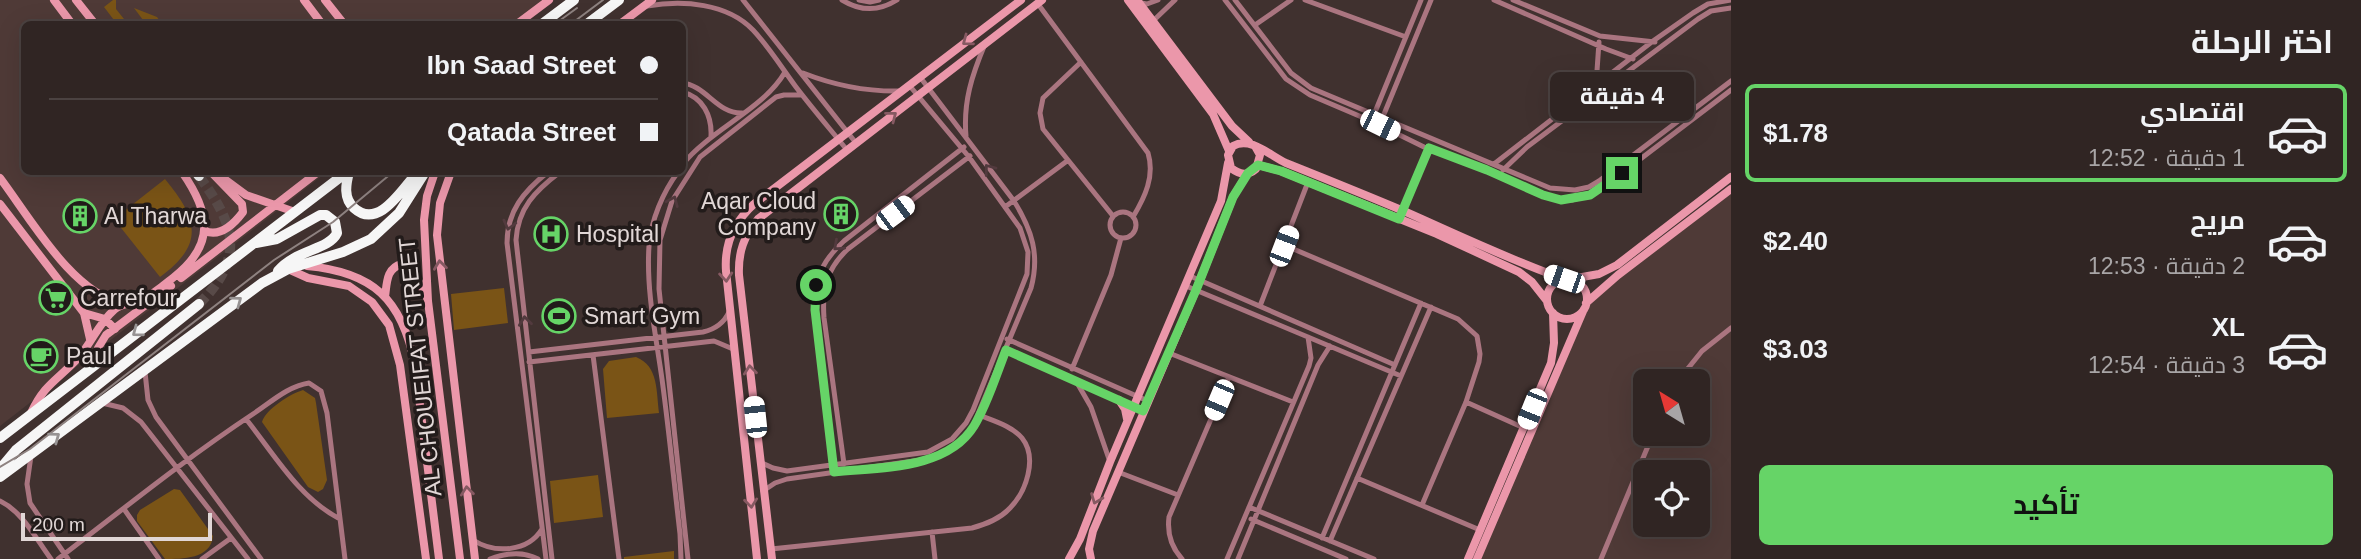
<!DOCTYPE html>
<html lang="ar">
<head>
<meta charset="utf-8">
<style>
  :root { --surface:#302523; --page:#3c3130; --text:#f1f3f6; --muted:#a8a5a6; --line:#4b4241; --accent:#66d467 }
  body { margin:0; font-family:Arial,Cairo,sans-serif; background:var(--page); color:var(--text); direction:rtl; height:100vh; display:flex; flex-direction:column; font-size:26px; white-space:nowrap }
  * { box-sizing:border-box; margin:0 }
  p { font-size:23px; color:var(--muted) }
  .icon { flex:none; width:38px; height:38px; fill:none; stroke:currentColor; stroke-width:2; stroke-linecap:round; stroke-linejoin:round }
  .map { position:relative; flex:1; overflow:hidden; direction:ltr }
  .drawer { display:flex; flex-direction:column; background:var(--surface); width:630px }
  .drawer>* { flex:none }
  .hud { position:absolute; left:21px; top:21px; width:665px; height:154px; border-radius:10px; box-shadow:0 7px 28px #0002,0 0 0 2px var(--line); direction:rtl; display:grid; align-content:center; height:154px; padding:0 28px; background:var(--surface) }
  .needle { width:46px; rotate:323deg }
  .buttons { position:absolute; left:1633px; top:369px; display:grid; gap:14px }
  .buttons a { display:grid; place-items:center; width:77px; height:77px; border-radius:10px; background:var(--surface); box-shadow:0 7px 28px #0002,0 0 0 2px var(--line); font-size:35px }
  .scale { position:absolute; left:21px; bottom:18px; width:191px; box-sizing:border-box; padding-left:7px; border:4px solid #e1d7d6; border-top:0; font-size:19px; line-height:24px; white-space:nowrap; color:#e1d7d6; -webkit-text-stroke:5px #221b1a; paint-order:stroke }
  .end { position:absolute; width:32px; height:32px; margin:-16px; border:9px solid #66d467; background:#111; box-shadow:0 0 0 4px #111 }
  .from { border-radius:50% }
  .bubble { position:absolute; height:49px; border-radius:10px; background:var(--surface); box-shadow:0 7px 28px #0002,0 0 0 2px var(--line); font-size:23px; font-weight:700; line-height:49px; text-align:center; direction:rtl }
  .car { position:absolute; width:21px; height:42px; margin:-21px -10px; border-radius:9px; box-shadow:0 0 5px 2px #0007; background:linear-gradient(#fff 24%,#345 0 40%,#fff 0 76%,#345 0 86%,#fff 0) }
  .hud b { display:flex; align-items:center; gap:24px; height:66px; font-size:26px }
  .hud b+b { border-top:2px solid var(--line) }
  .hud i { width:18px; height:18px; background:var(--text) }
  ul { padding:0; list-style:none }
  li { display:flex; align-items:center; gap:21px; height:98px; margin:0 14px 10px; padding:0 14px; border:4px solid transparent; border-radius:10px }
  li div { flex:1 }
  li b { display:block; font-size:26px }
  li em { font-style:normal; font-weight:700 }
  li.current { border-color:var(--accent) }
  li>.icon { width:63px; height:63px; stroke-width:1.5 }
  h2 { padding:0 28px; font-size:32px; line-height:84px }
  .primary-button { display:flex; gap:14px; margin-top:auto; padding:14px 28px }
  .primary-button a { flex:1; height:80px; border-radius:10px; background:var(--accent); color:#111; font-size:28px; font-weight:700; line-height:80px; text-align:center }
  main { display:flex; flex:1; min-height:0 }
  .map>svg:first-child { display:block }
  .built { fill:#4f3a37; fill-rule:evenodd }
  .green { fill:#7a5416 }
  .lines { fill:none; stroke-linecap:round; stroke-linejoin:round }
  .highway-tunnel { stroke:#584a48; stroke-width:10; stroke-dasharray:10 5; stroke-linecap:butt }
  .street { stroke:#aa7580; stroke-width:5 }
  .secondary { stroke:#eb97aa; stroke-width:8 }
  .highway { stroke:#f6f6f6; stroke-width:10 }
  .rail { stroke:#8e8280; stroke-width:2 }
  .oneway { stroke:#865962 }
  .oneway2 { stroke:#523a3e }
  .oneway3 { stroke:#979393 }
  .route { stroke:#66d467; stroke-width:9 }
  .labels { text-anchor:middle; stroke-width:7; stroke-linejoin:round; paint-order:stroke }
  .poi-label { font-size:23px; fill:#e1d7d6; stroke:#221b1a; text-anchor:start }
  .street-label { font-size:23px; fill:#e1d7d6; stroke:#221b1a }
</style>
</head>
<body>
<main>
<section class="drawer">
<h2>اختر الرحلة</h2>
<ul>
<li class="current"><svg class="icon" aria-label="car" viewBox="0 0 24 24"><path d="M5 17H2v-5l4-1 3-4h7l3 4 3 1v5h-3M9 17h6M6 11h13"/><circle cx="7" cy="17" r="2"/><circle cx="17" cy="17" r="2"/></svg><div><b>اقتصادي</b><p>1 دقيقة · 12:52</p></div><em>$1.78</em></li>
<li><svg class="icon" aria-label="car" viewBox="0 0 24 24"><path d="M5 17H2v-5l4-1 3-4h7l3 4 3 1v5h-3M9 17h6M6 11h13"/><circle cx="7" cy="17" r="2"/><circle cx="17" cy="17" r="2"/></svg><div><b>مريح</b><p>2 دقيقة · 12:53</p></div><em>$2.40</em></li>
<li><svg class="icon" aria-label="car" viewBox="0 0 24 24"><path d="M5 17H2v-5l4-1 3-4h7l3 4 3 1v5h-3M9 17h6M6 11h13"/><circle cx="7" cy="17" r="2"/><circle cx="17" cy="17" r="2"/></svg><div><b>XL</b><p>3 دقيقة · 12:54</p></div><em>$3.03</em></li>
</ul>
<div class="primary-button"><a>تأكيد</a></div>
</section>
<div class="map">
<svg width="1731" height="559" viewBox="0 0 1731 559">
  <rect width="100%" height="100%" fill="#40312f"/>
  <path class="built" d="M 0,0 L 548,0 L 516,24 L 24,24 L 24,172 L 327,172 L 0,426 Z
    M 1731,194 L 1731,559 L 1480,559 L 1587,310 L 1597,295 ZM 1645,382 L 1698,382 L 1698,434 L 1645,434 ZM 1645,472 L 1698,472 L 1698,525 L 1645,525 Z"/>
  <path class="green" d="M 113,0 L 116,0 L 116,9 L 128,24 L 117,24 L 104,7 Z
    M 134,8 L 157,17 L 162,24 L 146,24 Z
    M 165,179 C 198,219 205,244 160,277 L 114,219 Z
    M 504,288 L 508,323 L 454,330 L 451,294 Z
    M 636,357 C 659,366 656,392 659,413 L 607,418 L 603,369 L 609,361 Z
    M 303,390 L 315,398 L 316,403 L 327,480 L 323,489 L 318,492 L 308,487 L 262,422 C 266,409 290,394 303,390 Z
    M 598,475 L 603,517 L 554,523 L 550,481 Z
    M 174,489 L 180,490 L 213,536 C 211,559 182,559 165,559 L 137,521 L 137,515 L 140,510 Z
    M 674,551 L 674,559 L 624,559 L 624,557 Z"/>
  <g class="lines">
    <path class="highway-tunnel" d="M 199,304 C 246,257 235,225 199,176"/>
    <path class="street" d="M 743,0 L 856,143
      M 842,0 C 860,11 878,12 897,0
      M 859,0 L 870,2 L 879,0
      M 1225,0 L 1286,79 L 1310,95 L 1371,121 L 1424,147 L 1487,170 L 1543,195 L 1561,200 L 1572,200 L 1590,195 L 1601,189 L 1731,90
      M 1235,0 L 1291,73 L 1311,88 L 1550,188 L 1575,190 L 1589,187 L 1599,181 L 1731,81
      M 1305,0 L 1406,37
      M 1494,0 L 1606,49 L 1633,59
      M 1513,0 L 1600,36 L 1655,42
      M 1141,3 L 1147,4 L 1158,0
      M 1038,4 L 1148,153 C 1155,176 1145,197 1133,217
      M 647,6 C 683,0 727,3 753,30 C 769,47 782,68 796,87 C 812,108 830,129 847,150
      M 1153,21 L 1175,0
      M 1255,25 L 1291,0
      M 1081,62 L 1043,98 L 1040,113 L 1043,129 L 1113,216
      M 803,73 C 836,86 866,92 902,91
      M 682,83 C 706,85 717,114 742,113
      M 1596,85 L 1599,42
      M 682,92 C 703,97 712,116 711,136
      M 1373,117 L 1421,0
      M 1382,119 L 1431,0
      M 966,136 C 963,102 972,75 985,44
      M 1494,164 L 1653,41 L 1693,13 L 1708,4 L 1731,0
      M 682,165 C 711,129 764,109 785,72
      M 1503,170 L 1527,147 L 1698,19 L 1711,11 L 1731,8
      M 678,172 C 663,192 651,220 649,246 C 646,290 656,336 662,379 C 669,431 674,482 680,534 L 681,559
      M 1005,207 L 1067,161
      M 1401,212 L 1429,148
      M1110 225a13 13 0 1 1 26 0a13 13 0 1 1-26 0Z
      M 1284,245 L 1458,319 L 1477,336 L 1480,354 L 1479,362 L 1466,402 L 1422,505
      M 1190,276 L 1395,365
      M 1186,286 L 1401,376
      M 1260,306 L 1308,182
      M 1007,339 L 1148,401
      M 1005,350 L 1144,411
      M 529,352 L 703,332 C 716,329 724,323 729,312
      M 1169,353 L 1293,402
      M 593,355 L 619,559
      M 529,362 L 714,341 L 733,349
      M 1072,369 L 1111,275 L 1121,238
      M 145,372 L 148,400 L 156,417 L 261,559
      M 1076,381 L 1091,407 L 1110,462
      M 1677,382 L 1702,351 L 1731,328
      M 1466,402 L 1524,428
      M 102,403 L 123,408 L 141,422 L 248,559
      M 246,419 C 274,454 299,498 340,519
      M 31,456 L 27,484 L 30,503 L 68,559
      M 760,462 L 773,468 L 787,471 L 928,452 L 952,439 L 966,423 L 973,410 L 1027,274 L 1028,252 L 1020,228 L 969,157 L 909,85
      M 844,464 L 824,318 C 822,290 826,269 848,249 L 970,156
      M 833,467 L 814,302 C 815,276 825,258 844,241 L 964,147
      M 1118,472 L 1178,495
      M 1357,478 L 1480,530
      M 763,491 L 775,483 L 787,479 L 928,459 L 949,451 L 958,444 L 973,426 L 1031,288 C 1040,255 1032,230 1014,201 L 920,77
      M 0,501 C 23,512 36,539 51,559
      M 1249,507 L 1374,559
      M 124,509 L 159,559
      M 1251,519 L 1346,559
      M 932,532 L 935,559
      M 1322,538 L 1421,303
      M 473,540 C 495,554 528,552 542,529
      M 1330,541 L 1431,307
      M 771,549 L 972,528 C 986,524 1000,519 1010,508 C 1026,492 1038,458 1022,438 C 1012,426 994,421 979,415
      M 58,559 C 122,510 185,459 253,414 C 270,403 288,386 309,383 L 321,391 L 327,413 L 345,559
      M 202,559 L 231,538
      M 490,559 C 506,553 523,551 538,559
      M 546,559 L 507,243 C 507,211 524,191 548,172
      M 552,559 L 516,240 C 518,208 535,191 560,172
      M 688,559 L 659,289 L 660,240 L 672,201 L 700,157 L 776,97 L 784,95 L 802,95
      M 1182,559 C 1171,547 1167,533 1169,517 L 1229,377
      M 1227,559 L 1309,366 L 1311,358 L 1308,337
      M 1238,559 L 1318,365 L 1330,346
      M 1601,559 L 1653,434"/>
    <path class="secondary" d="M 54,0 L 72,24
      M 76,0 L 95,24
      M 304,0 L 322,24
      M 325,0 L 344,24
      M 1128,0 L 1213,114 L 1229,151
      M 1137,0 L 1232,126 L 1249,142
      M 517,24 L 549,0
      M 620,24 L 652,0
      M 1255,146 L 1260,155 L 1256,169 C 1248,176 1240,175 1231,168 L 1228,155 L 1233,146 C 1251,136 1270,156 1286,163 C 1326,179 1366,195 1406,212 C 1458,235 1510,260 1564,279
      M 1258,165 L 1281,171 L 1437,234 L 1519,272 L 1532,282 L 1547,301
      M 435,172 L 427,196 L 424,220 L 428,301 L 460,559
      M 451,172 L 440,203 L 437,235 L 475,559
      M 0,178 C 31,219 72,293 123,304
      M 223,178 L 246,195 L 295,212
      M 0,204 L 84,313 L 90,339
      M 205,231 C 220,237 234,224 243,212 L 242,204 L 211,172
      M 307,266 C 373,272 402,299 415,365 L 439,559
      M 288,269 L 308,278 L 349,286 L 372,302 L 389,325 L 400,365 L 426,559
      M 181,278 L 318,172
      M 1571,279 L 1599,274 L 1617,265 L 1731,177
      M1547 299a20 20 0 1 1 40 0a20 20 0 1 1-40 0Z
      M 385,297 C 387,283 386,268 402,264 L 411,268 L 414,272 L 427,298
      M 1586,303 L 1618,275 L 1731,189
      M 84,313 L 105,319 L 115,329
      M 96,364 L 98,348 L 106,335 L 171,286
      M 1119,400 L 1125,409 L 1127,419
      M 31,413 C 45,383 58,380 79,357 C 92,342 99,323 114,310 C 122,302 134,304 143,299 C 154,294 164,285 174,277 C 216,244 210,212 182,172
      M 757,559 L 726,271 C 724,244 734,222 754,204 L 1021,0
      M 772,559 L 739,275 C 738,252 744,236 758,219 L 1042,0
      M 1069,559 L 1080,539 L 1110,462 L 1221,201 L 1228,163
      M 1091,559 L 1089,549 L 1093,531 L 1196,290 L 1233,197 L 1248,173
      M 1468,559 L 1551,363 L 1554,343 L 1553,313
      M 1477,559 L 1584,309"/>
    <path class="highway" d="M 542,24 L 574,0
      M 587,24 L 619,0
      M 196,172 L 199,176
      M 349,172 C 346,184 343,198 354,208 C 379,231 403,187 418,172
      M 256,243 L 277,239 L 320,215 L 326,215 L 335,222 L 337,233 C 329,250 295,250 278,271
      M 0,438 L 347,172
      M 0,469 L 16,450 L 199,304
      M 0,477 L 262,283 L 288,269 L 343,252 L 371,239 L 399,213 L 425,172"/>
    <path class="rail" d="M 555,24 L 577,8
      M 571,24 L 603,0
      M 0,467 L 30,449 L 274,260 L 333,222 L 393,172"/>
  </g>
  <defs><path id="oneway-chevron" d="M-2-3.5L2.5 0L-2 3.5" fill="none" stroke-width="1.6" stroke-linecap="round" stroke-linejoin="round" transform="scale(1.75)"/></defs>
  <g class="oneway">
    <use href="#oneway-chevron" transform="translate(967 41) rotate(143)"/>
    <use href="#oneway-chevron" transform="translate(892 116) rotate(-38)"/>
    <use href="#oneway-chevron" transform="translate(440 265) rotate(-97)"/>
    <use href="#oneway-chevron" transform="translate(726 277) rotate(85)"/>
    <use href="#oneway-chevron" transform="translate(750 370) rotate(-96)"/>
    <use href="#oneway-chevron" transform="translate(467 491) rotate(-96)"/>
    <use href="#oneway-chevron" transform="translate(1096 499) rotate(111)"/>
    <use href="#oneway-chevron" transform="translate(751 503) rotate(84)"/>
  </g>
  <g class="oneway2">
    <use href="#oneway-chevron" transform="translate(989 169) rotate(-127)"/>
    <use href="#oneway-chevron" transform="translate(673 201) rotate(-67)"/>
    <use href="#oneway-chevron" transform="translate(509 225) rotate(104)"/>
    <use href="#oneway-chevron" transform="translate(838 246) rotate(138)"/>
    <use href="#oneway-chevron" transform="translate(525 321) rotate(-97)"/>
  </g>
  <g class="oneway3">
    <use href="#oneway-chevron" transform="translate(237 301) rotate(-37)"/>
    <use href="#oneway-chevron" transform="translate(137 332) rotate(143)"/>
    <use href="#oneway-chevron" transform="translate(55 437) rotate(-36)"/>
  </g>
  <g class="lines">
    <path class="route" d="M 816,285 L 815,310 L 834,472 C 880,467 947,470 974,426 C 988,403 996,375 1006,350 L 1143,411 L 1196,290 L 1233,197 L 1248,173 L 1258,165 L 1281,171 L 1399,219 L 1429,148 L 1487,170 L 1543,195 L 1561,200 L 1590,195 L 1622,173"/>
  </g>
  <defs>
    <symbol id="building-ring" viewBox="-11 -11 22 22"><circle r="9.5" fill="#221b1a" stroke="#66d467" stroke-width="1.5"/><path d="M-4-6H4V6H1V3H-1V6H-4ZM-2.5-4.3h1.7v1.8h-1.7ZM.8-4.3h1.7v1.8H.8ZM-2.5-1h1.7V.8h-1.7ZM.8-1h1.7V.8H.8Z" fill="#66d467"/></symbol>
    <symbol id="hospital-ring" viewBox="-11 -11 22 22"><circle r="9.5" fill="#221b1a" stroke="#66d467" stroke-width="1.5"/><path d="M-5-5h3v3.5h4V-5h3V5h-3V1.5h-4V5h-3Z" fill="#66d467"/></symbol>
    <symbol id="supermarket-ring" viewBox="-11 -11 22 22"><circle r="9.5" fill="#221b1a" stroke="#66d467" stroke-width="1.5"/><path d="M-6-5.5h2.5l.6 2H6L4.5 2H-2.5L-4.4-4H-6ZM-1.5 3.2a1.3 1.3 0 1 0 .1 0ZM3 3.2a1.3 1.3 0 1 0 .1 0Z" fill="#66d467"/></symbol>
    <symbol id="stadium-ring" viewBox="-11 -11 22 22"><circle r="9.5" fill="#221b1a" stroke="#66d467" stroke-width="1.5"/><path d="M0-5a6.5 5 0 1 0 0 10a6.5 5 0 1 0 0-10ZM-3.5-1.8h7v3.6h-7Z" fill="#66d467"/></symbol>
    <symbol id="cafe-ring" viewBox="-11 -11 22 22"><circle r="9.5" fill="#221b1a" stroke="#66d467" stroke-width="1.5"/><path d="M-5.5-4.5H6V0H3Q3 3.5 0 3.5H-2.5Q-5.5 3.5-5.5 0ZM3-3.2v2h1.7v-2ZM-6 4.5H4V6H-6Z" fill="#66d467"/></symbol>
  </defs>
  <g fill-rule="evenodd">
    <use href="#building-ring" x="822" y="195" width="38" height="38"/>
    <use href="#building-ring" x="61" y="197" width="38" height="38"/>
    <use href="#hospital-ring" x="532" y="215" width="38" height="38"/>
    <use href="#supermarket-ring" x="37" y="279" width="38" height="38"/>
    <use href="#stadium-ring" x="540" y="297" width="38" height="38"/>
    <use href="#cafe-ring" x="22" y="337" width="38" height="38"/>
  </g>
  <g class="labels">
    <g class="poi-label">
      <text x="816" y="209" text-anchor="end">Aqar Cloud<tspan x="816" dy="26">Company</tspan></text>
      <text x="104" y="224">Al Tharwa</text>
      <text x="576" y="242">Hospital</text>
      <text x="80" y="306">Carrefour</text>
      <text x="584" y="324">Smart Gym</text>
      <text x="66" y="364">Paul</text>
    </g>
    <g class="street-label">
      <text transform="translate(420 367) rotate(-96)" y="8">AL CHOUEIFAT STREET</text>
    </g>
  </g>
</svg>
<div class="buttons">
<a><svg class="needle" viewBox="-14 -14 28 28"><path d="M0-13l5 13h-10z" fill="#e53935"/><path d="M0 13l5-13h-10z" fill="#a8a5a6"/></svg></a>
<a><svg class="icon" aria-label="locate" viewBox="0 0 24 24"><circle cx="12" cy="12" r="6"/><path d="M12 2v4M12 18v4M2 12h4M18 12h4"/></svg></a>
</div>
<div class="scale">200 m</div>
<i class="end from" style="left:816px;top:285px"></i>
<i class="end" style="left:1622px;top:173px"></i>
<div class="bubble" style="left:1550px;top:72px;width:144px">4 دقيقة</div>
<i class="car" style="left:1380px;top:125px;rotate:116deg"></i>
<i class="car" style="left:895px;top:213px;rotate:53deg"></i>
<i class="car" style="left:1284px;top:246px;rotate:21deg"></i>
<i class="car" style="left:1564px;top:279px;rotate:289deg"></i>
<i class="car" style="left:1219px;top:400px;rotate:203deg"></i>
<i class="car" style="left:1532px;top:409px;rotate:202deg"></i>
<i class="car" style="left:755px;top:417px;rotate:354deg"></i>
<div class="hud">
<b><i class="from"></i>Ibn Saad Street</b>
<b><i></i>Qatada Street</b>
</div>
</div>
</main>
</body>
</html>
